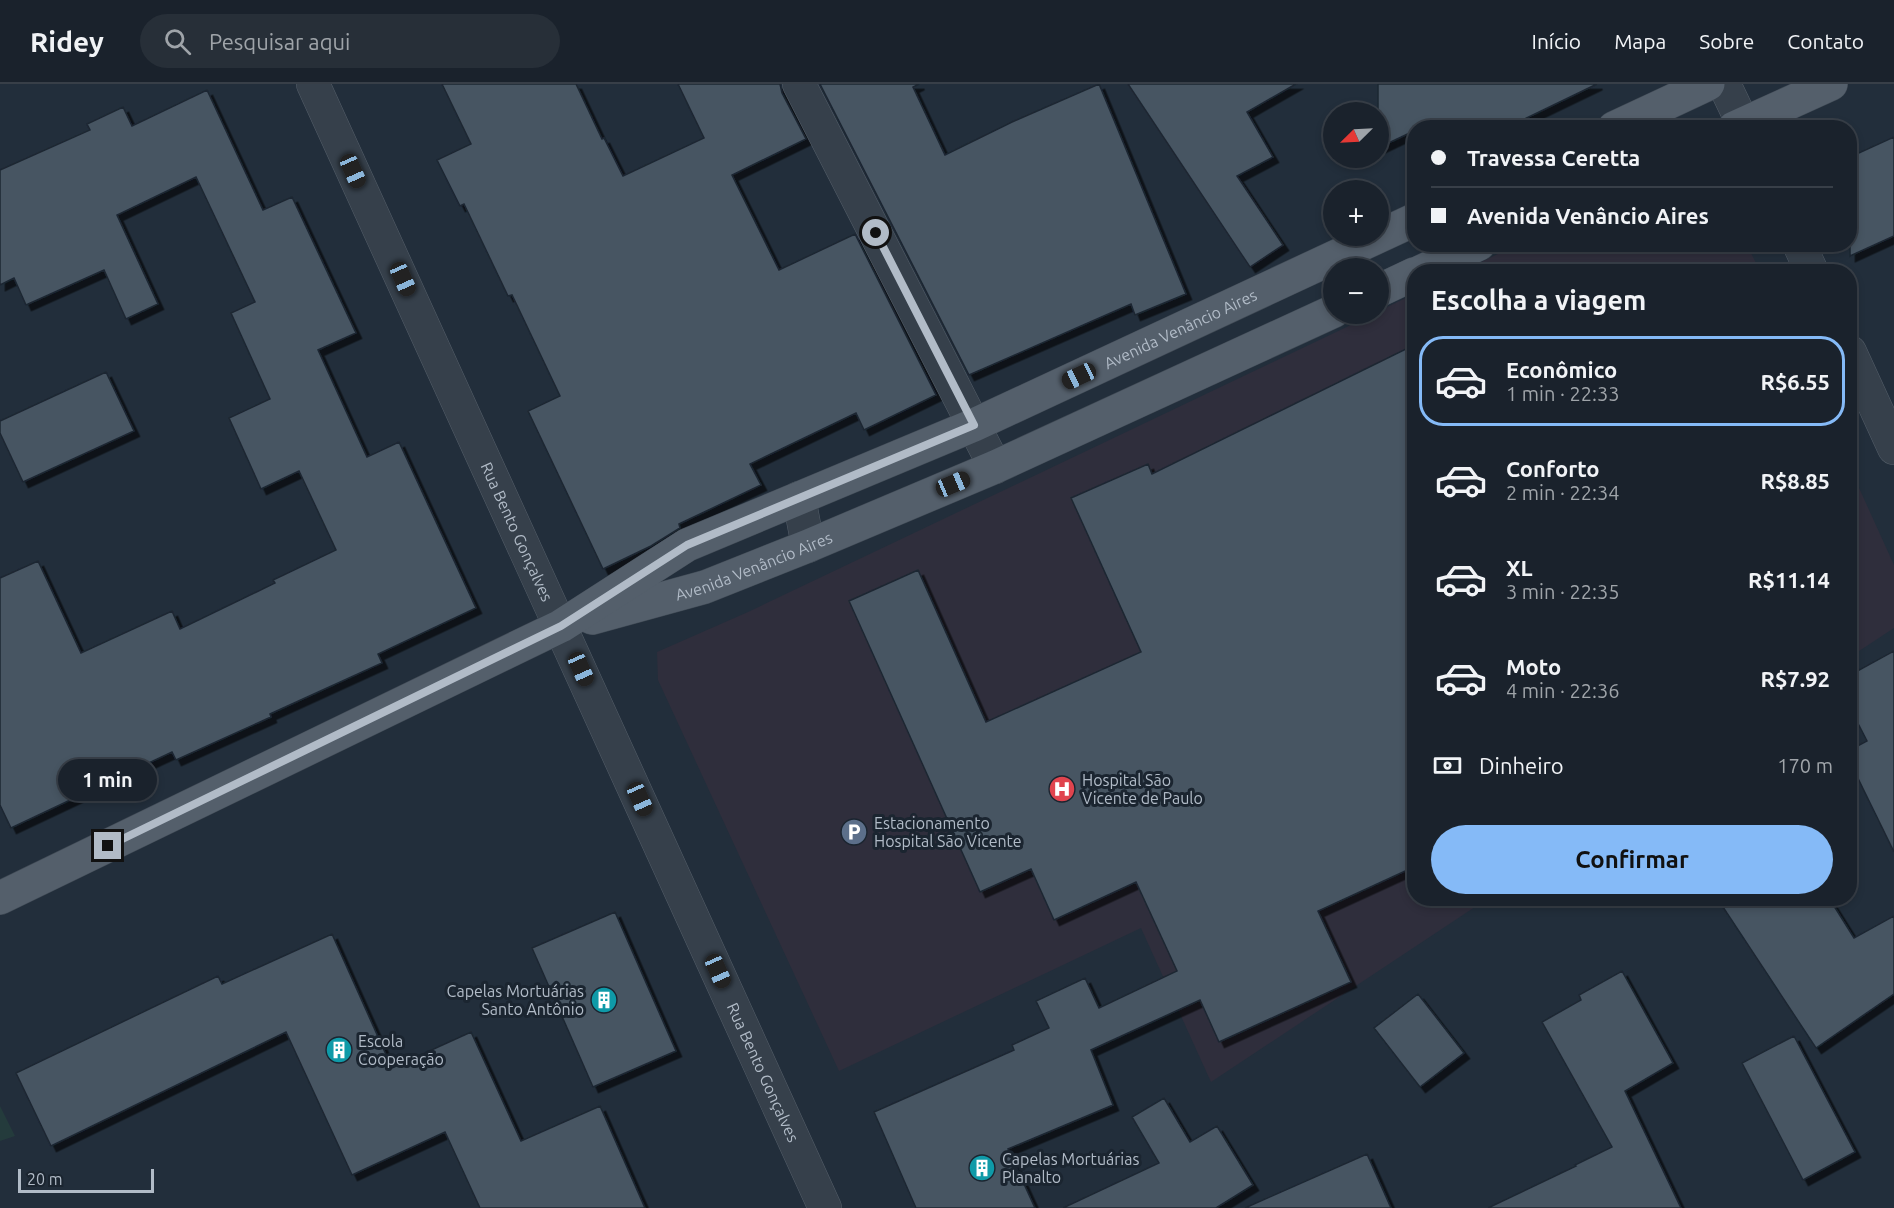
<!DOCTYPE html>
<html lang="pt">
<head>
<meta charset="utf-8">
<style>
  :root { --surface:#1a222c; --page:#272f38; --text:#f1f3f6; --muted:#9fa4a9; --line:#383f48; --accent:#85baf7 }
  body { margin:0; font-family:Ubuntu,sans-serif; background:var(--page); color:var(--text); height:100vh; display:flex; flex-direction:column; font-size:22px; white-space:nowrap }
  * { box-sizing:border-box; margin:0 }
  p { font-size:20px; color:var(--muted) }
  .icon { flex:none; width:33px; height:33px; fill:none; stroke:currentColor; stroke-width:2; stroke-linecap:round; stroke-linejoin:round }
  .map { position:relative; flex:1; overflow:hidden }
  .drawer { position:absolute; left:1407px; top:180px; width:450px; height:642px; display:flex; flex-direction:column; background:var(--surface); border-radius:24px; box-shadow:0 3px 9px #0003,0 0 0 2px var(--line) }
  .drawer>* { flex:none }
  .hud { position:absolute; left:1407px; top:36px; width:450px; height:132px; border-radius:24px; box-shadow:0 3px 9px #0003,0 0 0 2px var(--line); display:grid; align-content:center; height:132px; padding:0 24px; background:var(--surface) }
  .needle { width:39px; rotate:246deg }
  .tools { position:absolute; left:1323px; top:18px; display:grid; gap:12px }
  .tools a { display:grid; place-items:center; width:66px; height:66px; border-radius:50%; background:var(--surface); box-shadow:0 3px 9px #0003,0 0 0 2px var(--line); font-size:30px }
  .scale { position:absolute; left:18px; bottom:15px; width:136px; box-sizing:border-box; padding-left:6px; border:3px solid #b1bbc7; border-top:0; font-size:16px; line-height:21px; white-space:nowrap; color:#b1bbc7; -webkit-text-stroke:4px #1b2530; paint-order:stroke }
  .end { position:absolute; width:27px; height:27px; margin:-14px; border:8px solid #b1bbc7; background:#111; box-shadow:0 0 0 3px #111 }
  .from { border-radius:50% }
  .bubble { position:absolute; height:42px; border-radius:21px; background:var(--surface); box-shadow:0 3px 9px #0003,0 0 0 2px var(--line); font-size:20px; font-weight:700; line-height:42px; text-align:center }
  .car { position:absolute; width:18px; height:36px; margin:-18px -9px; border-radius:8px; box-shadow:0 0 4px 2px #0007; background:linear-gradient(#222 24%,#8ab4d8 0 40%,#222 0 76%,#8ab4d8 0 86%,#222 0) }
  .hud b { display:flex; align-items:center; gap:21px; height:57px; font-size:22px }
  .hud b+b { border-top:2px solid var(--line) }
  .hud i { width:15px; height:15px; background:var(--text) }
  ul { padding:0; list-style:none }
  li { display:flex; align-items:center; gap:18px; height:90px; margin:0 12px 9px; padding:0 12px; border:3px solid transparent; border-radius:24px }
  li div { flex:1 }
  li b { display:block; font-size:22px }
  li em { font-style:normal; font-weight:700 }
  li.active { border-color:var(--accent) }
  li>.icon { width:54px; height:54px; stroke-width:1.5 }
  h2 { padding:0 24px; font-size:27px; line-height:72px }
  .pay { display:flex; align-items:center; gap:15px; height:66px; padding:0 24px; font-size:22px }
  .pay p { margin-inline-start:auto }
  .button { display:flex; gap:12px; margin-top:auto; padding:12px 24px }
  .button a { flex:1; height:69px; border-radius:36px; background:var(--accent); color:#111; font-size:24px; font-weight:700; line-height:69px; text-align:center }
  header { display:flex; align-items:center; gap:36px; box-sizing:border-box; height:84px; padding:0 30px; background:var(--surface); border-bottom:2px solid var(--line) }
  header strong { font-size:28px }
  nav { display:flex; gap:33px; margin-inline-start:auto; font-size:21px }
  .search { width:420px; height:54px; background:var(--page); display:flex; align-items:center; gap:15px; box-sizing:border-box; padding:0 21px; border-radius:33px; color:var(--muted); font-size:22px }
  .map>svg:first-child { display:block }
  .medical { fill:#2f2e3c }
  .green { fill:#243b3c }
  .building { fill:#465462; stroke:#1d2732; stroke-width:1.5; filter:url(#shadow) }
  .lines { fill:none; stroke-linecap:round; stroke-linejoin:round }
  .minor-casing { stroke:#545e69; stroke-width:34 }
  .major-casing { stroke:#3f4954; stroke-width:34 }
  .minor { stroke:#36404b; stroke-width:33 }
  .major { stroke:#545f6b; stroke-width:33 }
  .route { stroke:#b1bbc7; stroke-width:8 }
  .labels { text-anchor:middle; stroke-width:6; stroke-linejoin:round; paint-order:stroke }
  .street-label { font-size:16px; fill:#b1bbc7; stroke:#1b2530 }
  .poi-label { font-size:16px; fill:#b1bbc7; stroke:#1b2530; text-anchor:start }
</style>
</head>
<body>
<header>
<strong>Ridey</strong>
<div class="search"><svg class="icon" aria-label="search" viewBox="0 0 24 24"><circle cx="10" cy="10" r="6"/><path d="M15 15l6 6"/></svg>Pesquisar aqui</div>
<nav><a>Início</a><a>Mapa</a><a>Sobre</a><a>Contato</a></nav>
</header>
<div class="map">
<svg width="1894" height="1124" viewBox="0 0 1894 1124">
  <defs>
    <filter id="shadow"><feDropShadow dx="5.5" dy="5.5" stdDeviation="0" flood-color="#0009"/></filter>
  </defs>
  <rect width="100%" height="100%" fill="#222e3b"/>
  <path class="medical" d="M 1519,160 L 1747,161 L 1760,187 L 1462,187 Z
    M 1414,210 L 1414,814 L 1487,815 L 1211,998 L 1141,844 L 839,987 L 658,596 L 657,568 L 748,528 L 1374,230 L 1378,230 L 1379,227 Z
    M 1850,384 L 1894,481 L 1894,544 L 1850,573 Z"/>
  <path class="green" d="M 0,1022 L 15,1052 L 0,1057 Z"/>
  <path class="building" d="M 442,0 L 576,0 L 602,55 L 604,54 L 623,92 L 704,54 L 678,0 L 780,0 L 782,9 L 806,55 L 732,91 L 779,186 L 855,150 L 936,311 L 864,346 L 856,329 L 750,380 L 761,401 L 679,440 L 680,444 L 651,462 L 603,485 L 528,327 L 560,312 L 512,211 L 508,212 L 464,120 L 460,122 L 437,76 L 471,60 Z
    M 820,0 L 919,0 L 913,3 L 945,71 L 1012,38 L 1099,0 L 1186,210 L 1135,231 L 1131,220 L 969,291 Z
    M 1128,0 L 1296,0 L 1247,28 L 1273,73 L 1237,92 L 1283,161 L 1250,183 Z
    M 1378,0 L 1597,0 L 1506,44 L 1414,44 L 1414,47 L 1378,64 Z
    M 207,6 L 263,126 L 292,113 L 356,249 L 318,266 L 367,373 L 399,358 L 476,524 L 378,570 L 382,579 L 270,630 L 271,633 L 176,676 L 172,668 L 11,744 L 0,721 L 0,494 L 38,477 L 81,569 L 172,527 L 180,545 L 275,499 L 273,496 L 336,466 L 299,387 L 261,405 L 229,334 L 270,315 L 231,229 L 255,218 L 196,93 L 117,131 L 158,220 L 126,235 L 104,186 L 26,221 L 14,194 L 0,201 L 0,86 L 90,46 L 87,40 L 123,23 L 132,42 Z
    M 1894,53 L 1894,152 L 1850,172 L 1850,73 Z
    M 1414,261 L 1414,783 L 1318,827 L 1351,898 L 1219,958 L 1200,916 L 1091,966 L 1113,1021 L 1008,1065 L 1035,1124 L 916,1124 L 874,1028 L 1014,966 L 1012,961 L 1049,944 L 1036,917 L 1085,894 L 1099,924 L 1177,887 L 1136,798 L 1054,836 L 1031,785 L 980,808 L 849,517 L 918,486 L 986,638 L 1141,568 L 1071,414 L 1148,380 L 1152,390 Z
    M 106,288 L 134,347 L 23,398 L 0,349 L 0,337 Z
    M 1894,567 L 1894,768 L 1850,678 L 1850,666 L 1867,657 L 1850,624 L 1850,591 Z
    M 1717,814 L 1829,814 L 1854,854 L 1894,832 L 1894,910 L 1816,964 Z
    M 615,828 L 676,967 L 593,1003 L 532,864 Z
    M 332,850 L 392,984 L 471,948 L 521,1057 L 600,1022 L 645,1124 L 480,1124 L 445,1048 L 352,1091 L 286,948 L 51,1062 L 16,989 L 218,892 L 222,900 Z
    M 1622,887 L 1673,979 L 1625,1007 L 1681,1124 L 1488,1124 L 1576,1082 L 1575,1081 L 1612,1063 L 1542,938 L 1581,916 L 1579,911 Z
    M 1418,910 L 1464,969 L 1420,1003 L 1374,944 Z
    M 1794,952 L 1855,1068 L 1803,1096 L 1742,979 Z
    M 1164,1014 L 1190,1058 L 1217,1042 L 1253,1101 L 1216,1124 L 1063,1124 L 1159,1079 L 1132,1033 Z
    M 1367,1070 L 1391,1124 L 1245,1124 Z"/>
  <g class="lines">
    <defs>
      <g id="minor">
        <path id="s1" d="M 313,0 L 825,1124"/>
        <path d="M 799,0 L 995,383"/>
        <path d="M 1724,0 L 1745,44"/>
        <path d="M 1799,160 L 1812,188"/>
        <path d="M 1850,268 L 1894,364"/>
        <path d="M 799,414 L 808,462"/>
      </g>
      <g id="major">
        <path d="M 1614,44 L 1708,0"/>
        <path d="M 1734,44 L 1831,0"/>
        <path d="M 1420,188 L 1479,160"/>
        <path d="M 1378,207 L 1414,190"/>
        <path id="s2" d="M 592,534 L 705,503 L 808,462 L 995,383 L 1334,227"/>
        <path id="s3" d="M 0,814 L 561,542 L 687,461 L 974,341 L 1414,136"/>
      </g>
    </defs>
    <use href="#minor" class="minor-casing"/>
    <use href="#major" class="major-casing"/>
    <use href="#minor" class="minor"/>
    <use href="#major" class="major"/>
  </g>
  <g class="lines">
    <path class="route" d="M 108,762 L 561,542 L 687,461 L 974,341 L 876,149"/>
  </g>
  <defs>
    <symbol id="hospital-disc" viewBox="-11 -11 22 22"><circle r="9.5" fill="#e0444e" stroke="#1b2530"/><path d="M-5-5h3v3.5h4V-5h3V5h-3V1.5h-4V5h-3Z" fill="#fff"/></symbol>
    <symbol id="parking-disc" viewBox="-11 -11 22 22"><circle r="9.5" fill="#5c6f8a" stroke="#1b2530"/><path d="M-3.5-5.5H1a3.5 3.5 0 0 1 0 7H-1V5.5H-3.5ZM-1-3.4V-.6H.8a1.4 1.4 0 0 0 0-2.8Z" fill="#fff"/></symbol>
    <symbol id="building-disc" viewBox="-11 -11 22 22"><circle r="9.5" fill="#0f9aa8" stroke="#1b2530"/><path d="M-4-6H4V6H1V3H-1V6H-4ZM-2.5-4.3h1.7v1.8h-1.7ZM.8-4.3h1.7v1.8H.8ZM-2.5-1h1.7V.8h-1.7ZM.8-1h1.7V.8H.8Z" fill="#fff"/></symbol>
  </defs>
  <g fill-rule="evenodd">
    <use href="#hospital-disc" x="1047" y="690" width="30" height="30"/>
    <use href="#parking-disc" x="839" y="733" width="30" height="30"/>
    <use href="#building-disc" x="589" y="901" width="30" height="30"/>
    <use href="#building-disc" x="324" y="951" width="30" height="30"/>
    <use href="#building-disc" x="967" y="1069" width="30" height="30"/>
  </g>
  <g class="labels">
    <g class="street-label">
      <text dy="6" stroke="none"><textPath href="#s3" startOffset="1312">Avenida Venâncio Aires</textPath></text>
      <text dy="6" stroke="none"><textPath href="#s1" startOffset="492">Rua Bento Gonçalves</textPath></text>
      <text dy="6" stroke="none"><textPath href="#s2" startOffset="170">Avenida Venâncio Aires</textPath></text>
      <text dy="6" stroke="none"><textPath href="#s1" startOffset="1086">Rua Bento Gonçalves</textPath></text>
    </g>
    <g class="poi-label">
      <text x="1082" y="702">Hospital São<tspan x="1082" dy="18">Vicente de Paulo</tspan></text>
      <text x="874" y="745">Estacionamento<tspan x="874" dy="18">Hospital São Vicente</tspan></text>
      <text x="584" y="913" text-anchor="end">Capelas Mortuárias<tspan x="584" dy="18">Santo Antônio</tspan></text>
      <text x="358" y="963">Escola<tspan x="358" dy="18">Cooperação</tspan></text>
      <text x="1002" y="1081">Capelas Mortuárias<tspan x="1002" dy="18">Planalto</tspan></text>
    </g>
  </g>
</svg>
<div class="tools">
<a><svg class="needle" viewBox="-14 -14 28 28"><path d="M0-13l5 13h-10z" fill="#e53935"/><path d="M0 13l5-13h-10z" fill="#9fa4a9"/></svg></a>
<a>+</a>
<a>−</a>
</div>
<div class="scale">20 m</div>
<i class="end from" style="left:876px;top:149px"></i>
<i class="end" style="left:108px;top:762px"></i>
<div class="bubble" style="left:58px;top:675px;width:99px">1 min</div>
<i class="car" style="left:353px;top:87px;rotate:156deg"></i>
<i class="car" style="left:403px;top:195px;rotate:156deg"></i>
<i class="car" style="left:1079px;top:292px;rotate:245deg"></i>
<i class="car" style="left:953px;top:400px;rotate:67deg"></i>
<i class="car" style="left:581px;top:585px;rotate:156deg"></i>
<i class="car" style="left:640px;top:715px;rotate:156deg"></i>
<i class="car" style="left:718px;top:887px;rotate:156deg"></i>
<div class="hud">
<b><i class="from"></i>Travessa Ceretta</b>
<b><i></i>Avenida Venâncio Aires</b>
</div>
<section class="drawer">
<h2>Escolha a viagem</h2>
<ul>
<li class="active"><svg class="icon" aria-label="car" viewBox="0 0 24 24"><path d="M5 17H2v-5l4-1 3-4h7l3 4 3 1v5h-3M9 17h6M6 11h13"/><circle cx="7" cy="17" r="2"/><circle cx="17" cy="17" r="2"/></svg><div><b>Econômico</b><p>1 min · 22:33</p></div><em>R$6.55</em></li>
<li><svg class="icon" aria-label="car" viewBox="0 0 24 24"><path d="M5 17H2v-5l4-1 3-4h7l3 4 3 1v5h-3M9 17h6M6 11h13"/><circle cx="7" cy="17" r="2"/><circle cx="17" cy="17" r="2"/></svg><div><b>Conforto</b><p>2 min · 22:34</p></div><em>R$8.85</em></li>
<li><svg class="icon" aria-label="car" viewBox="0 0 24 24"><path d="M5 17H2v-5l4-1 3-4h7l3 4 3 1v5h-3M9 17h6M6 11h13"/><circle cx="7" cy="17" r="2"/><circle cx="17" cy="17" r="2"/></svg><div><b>XL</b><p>3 min · 22:35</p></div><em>R$11.14</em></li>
<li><svg class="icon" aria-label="car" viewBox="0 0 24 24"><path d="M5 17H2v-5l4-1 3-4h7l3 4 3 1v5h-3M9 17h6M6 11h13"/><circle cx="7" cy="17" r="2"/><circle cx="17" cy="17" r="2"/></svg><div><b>Moto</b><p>4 min · 22:36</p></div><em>R$7.92</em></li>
</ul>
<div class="pay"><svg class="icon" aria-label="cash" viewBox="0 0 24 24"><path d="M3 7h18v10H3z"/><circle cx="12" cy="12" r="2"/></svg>Dinheiro<p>170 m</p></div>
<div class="button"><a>Confirmar</a></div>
</section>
</div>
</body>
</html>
